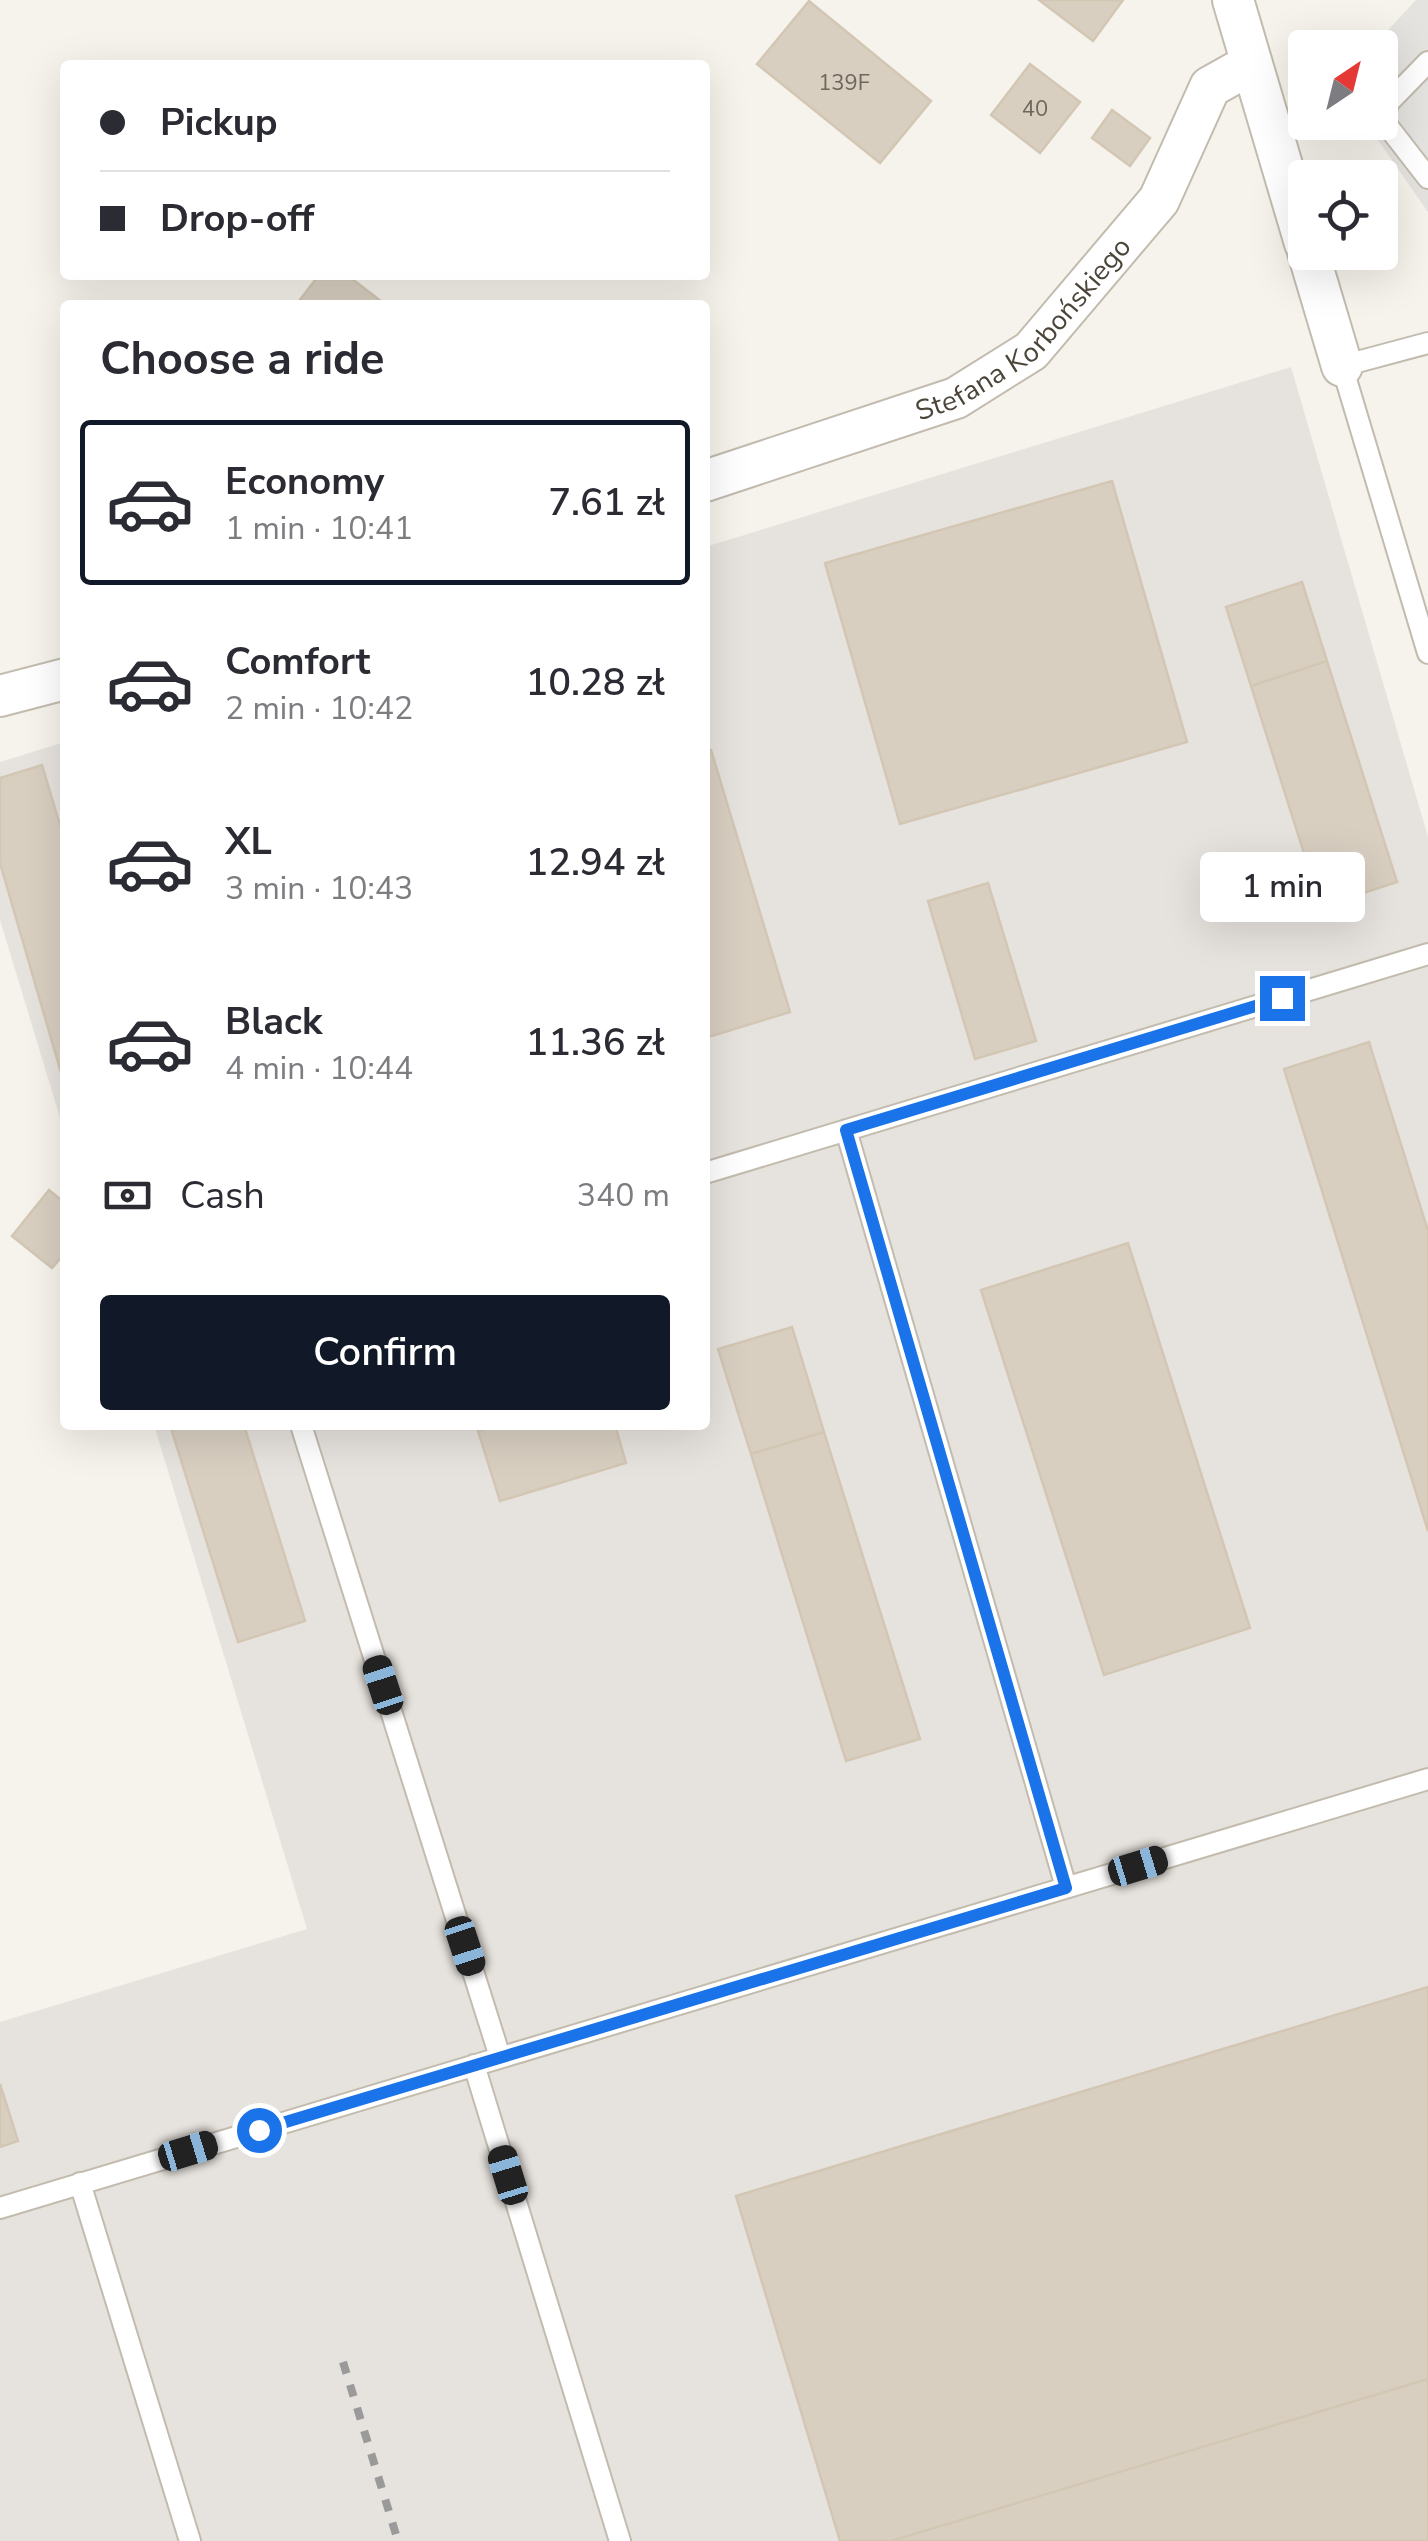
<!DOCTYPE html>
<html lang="en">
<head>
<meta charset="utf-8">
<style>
  :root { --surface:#fff; --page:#f2f2f3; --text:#2b2b33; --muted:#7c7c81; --line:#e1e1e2; --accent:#111827 }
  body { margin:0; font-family:"Nunito Sans",sans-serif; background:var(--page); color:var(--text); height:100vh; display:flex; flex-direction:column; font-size:38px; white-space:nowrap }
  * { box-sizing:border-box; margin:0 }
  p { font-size:32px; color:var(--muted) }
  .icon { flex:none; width:55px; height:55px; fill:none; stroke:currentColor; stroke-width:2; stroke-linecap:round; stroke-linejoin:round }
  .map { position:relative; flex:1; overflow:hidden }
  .sheet { position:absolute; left:60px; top:300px; width:650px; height:1130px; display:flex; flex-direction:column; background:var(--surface); border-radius:10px; box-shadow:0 10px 40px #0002 }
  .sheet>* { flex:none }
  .hud { position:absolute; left:60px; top:60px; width:650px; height:220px; border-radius:10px; box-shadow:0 10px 40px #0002; display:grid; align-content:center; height:220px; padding:0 40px; background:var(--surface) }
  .needle { width:65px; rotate:35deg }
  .fabs { position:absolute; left:1288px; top:30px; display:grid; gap:20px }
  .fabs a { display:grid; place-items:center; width:110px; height:110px; border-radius:10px; background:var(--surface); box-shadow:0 10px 40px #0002; font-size:50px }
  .end { position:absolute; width:45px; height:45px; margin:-22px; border:12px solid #1a73e8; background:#fff; box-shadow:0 0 0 5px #fff }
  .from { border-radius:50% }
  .bubble { position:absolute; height:70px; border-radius:10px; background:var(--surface); box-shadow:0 10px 40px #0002; font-size:32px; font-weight:600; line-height:70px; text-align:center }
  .car { position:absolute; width:30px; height:60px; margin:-30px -15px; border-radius:12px; box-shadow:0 0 8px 2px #0007; background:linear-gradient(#222 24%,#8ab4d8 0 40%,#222 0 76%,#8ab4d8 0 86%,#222 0) }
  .hud b { display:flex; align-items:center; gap:35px; height:95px; font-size:38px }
  .hud b+b { border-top:2px solid var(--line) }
  .hud i { width:25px; height:25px; background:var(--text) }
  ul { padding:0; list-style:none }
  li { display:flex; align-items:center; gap:30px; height:165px; margin:0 20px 15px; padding:0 20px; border:5px solid transparent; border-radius:10px }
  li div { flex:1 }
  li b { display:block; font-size:38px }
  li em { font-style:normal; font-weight:600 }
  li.on { border-color:var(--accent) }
  li>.icon { width:90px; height:90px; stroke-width:1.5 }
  h2 { padding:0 40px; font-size:45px; line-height:120px }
  .pay { display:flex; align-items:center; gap:25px; height:110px; padding:0 40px; font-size:38px }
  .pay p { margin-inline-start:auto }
  .primary-button { display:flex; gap:20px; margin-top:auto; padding:20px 40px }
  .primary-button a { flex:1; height:115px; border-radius:10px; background:var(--accent); color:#fff; font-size:40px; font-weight:600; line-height:115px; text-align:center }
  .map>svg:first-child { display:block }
  .industrial { fill:#e6e2dd }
  .parking { fill:#e5e3e0 }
  .building { fill:#d8cfc1; stroke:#d3c7b4; stroke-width:2.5 }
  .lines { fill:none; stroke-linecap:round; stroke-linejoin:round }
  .service-casing { stroke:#c2bbae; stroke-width:24 }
  .minor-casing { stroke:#c2bbae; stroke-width:44 }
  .service { stroke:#fff; stroke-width:20 }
  .minor { stroke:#fff; stroke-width:40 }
  .rail { stroke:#9a9a9a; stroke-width:8; stroke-dasharray:12 12; stroke-linecap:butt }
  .route { stroke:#1a73e8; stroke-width:12 }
  .labels { text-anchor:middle; stroke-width:9; stroke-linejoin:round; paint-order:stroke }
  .number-label { font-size:22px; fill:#6e675b }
  .street-label { font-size:28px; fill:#4b4439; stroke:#fff }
</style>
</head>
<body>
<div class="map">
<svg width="1428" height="2541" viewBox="0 0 1428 2541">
  <rect width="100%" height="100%" fill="#f6f3ec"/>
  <path class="industrial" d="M 1291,367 L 1428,837 L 1428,2541 L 0,2541 L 0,2022 L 307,1929 L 154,1425 L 705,1425 L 705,547 Z
    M 65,742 L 65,1134 L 0,920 L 0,762 Z"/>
  <path class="parking" d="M 1416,0 L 1428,0 L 1428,212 L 1366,123 L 1380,122 L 1380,48 L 1372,47 Z"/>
  <path class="building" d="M 1039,0 L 1123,0 L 1093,41 Z
    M 809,1 L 931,101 L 880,163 L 757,64 Z
    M 1030,64 L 1080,102 L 1040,153 L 991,115 Z
    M 1112,110 L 1150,138 L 1130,166 L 1092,138 Z
    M 319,275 L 347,275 L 386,305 L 296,305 Z
    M 1112,481 L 1187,742 L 900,824 L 825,563 Z
    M 1302,582 L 1327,661 L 1251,686 L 1226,607 Z
    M 1327,661 L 1397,882 L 1321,907 L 1251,686 Z
    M 711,750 L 790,1012 L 705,1038 L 705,752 Z
    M 42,765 L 65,842 L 65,1075 L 62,1076 L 0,863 L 0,778 Z
    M 988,883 L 1036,1041 L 975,1059 L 928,901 Z
    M 1369,1042 L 1428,1231 L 1428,1531 L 1284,1069 Z
    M 49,1190 L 65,1203 L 65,1253 L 52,1268 L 12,1236 Z
    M 1128,1243 L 1250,1628 L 1104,1675 L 981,1290 Z
    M 792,1327 L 824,1432 L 751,1454 L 718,1349 Z
    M 170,1425 L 244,1425 L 305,1621 L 238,1642 Z
    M 497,1425 L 615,1425 L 626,1463 L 500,1501 L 478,1431 Z
    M 824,1432 L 920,1739 L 846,1761 L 751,1454 Z
    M 1428,1987 L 1428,2379 L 891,2541 L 840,2541 L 736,2196 Z
    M 0,2084 L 18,2141 L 0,2147 Z
    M 1428,2379 L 1428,2541 L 891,2541 Z"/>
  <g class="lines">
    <defs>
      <path id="service" d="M 1428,62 L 1388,103 L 1383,120 L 1428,178
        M 1428,343 L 1342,366 L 1428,653
        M 846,1130 L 1066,1887
        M 705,1173 L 1428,954
        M 301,1425 L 500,2057
        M 474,2065 L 620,2541
        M 80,2183 L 190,2541
        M 0,2208 L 1428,1779"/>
      <g id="minor">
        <path d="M 1233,0 L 1305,243"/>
        <path d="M 1308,252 L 1342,366"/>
        <path id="s1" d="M 705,481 L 956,398 L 1031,351 L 1159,200 L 1210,87 L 1251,64"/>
        <path d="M 0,696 L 65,679"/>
      </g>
    </defs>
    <use href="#service" class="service-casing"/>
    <use href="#minor" class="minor-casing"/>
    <use href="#service" class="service"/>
    <use href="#minor" class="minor"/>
    <path class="rail" d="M 343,2362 L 398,2541"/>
  </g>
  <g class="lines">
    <path class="route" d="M 259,2130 L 1066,1888 L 846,1130 L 1282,998"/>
  </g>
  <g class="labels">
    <g class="number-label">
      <text x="844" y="90">139F</text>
      <text x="1035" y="116">40</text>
    </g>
    <g class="street-label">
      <text dy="10" stroke="none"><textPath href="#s1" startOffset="360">Stefana Korbońskiego</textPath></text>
    </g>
  </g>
</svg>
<div class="fabs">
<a><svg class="needle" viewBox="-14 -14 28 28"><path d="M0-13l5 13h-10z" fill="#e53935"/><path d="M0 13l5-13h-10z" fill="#7c7c81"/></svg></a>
<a><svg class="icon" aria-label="locate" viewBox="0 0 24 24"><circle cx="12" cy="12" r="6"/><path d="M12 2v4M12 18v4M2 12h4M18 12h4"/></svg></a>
</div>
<i class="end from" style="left:259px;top:2130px"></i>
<i class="end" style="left:1282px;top:998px"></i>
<div class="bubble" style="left:1200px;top:852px;width:165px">1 min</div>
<i class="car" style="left:383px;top:1685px;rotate:342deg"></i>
<i class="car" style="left:1138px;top:1866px;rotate:73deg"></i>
<i class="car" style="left:465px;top:1946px;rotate:162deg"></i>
<i class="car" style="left:188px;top:2151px;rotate:73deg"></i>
<i class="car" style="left:508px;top:2175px;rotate:343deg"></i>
<div class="hud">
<b><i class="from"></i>Pickup</b>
<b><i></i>Drop-off</b>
</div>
<section class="sheet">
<h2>Choose a ride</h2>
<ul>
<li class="on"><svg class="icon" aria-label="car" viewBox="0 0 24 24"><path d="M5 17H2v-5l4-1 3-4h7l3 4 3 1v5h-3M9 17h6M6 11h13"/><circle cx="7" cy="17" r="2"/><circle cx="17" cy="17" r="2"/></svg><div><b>Economy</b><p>1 min · 10:41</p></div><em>7.61 zł</em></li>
<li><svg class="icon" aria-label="car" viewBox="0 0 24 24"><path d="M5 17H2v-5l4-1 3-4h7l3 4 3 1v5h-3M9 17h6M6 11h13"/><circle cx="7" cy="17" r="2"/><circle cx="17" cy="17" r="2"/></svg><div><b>Comfort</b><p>2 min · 10:42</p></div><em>10.28 zł</em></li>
<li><svg class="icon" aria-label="car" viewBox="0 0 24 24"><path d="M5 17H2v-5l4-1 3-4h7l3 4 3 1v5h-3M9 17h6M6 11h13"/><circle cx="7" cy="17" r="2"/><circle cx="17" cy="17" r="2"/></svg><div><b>XL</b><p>3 min · 10:43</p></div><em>12.94 zł</em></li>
<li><svg class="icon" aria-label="car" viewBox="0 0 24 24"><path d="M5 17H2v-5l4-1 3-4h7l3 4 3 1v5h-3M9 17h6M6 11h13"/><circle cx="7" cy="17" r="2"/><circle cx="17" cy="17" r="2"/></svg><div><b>Black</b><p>4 min · 10:44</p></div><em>11.36 zł</em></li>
</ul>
<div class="pay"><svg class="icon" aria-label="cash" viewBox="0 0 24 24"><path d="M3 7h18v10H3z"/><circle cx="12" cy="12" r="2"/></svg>Cash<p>340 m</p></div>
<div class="primary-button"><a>Confirm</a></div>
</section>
</div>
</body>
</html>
